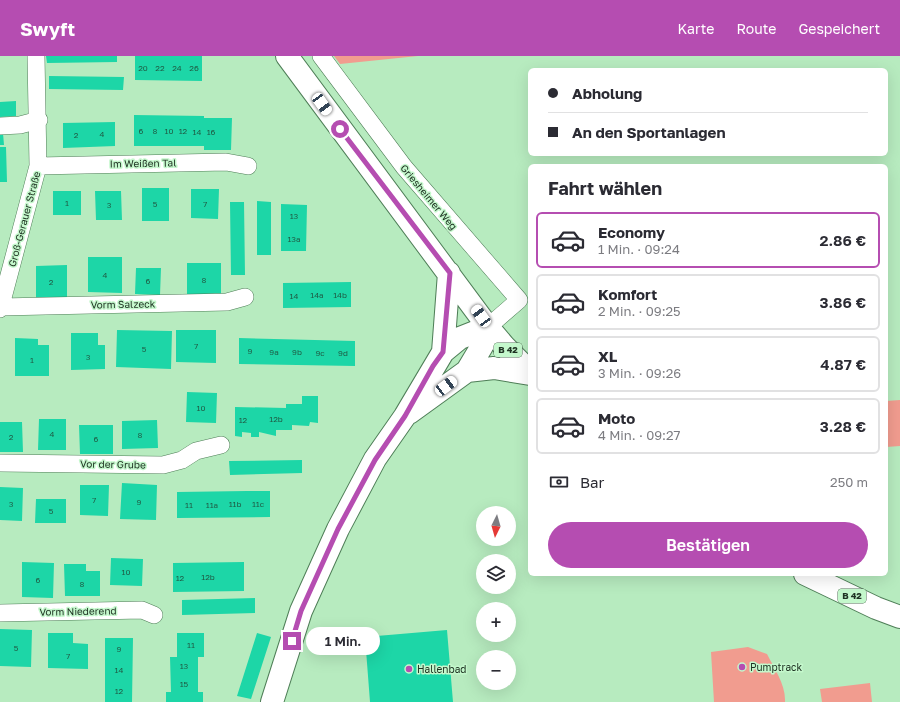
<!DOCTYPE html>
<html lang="de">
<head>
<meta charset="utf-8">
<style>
  :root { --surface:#fff; --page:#f2f2f3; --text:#2b2b33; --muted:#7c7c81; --line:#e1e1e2; --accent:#b54db1 }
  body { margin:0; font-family:"Golos Text",sans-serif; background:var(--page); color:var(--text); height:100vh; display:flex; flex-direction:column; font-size:15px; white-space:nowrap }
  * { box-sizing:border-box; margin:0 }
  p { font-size:13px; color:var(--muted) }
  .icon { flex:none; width:22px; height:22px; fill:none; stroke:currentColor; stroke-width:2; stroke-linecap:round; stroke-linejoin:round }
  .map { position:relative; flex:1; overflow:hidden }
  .drawer { position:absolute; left:528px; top:108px; width:360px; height:412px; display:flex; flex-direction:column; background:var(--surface); border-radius:6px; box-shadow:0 4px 16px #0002 }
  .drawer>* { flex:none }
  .banner { position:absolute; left:528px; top:12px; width:360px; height:88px; border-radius:6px; box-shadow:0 4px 16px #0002; display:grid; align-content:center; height:88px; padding:0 20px; background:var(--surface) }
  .needle { width:26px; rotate:185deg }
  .buttons { position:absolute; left:476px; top:450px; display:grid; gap:8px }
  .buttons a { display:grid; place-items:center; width:40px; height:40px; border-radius:50%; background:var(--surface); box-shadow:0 4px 16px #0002; font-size:20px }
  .end { position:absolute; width:18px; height:18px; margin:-9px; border:5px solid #b54db1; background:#fff; box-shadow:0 0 0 2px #fff }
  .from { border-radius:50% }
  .bubble { position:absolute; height:28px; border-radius:14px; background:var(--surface); box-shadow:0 4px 16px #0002; font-size:13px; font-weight:600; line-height:28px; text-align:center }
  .car { position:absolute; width:12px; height:24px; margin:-12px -6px; border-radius:5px; box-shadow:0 0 3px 1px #0007; background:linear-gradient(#fff 24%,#345 0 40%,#fff 0 76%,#345 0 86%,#fff 0) }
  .banner b { display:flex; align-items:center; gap:14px; height:38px; font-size:15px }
  .banner b+b { border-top:1px solid var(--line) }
  .banner i { width:10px; height:10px; background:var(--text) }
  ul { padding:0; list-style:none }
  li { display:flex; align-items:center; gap:12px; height:56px; margin:0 8px 6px; padding:0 12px; border:2px solid var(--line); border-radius:6px }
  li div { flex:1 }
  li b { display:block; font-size:15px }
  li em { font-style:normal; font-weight:600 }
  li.on { border-color:var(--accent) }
  li>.icon { width:36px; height:36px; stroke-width:1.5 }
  h2 { padding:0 20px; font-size:18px; line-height:48px }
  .pay { display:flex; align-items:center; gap:10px; height:44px; padding:0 20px; font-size:15px }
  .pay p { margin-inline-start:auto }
  .action { display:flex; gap:8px; margin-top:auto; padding:8px 20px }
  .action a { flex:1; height:46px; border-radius:24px; background:var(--accent); color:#fff; font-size:16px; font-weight:600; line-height:46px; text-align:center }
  header { display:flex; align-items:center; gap:24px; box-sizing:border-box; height:56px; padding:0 20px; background:var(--accent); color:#fff }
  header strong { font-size:19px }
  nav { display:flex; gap:22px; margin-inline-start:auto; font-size:14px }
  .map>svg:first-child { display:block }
  .green { fill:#f19c8f }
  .building { fill:#1dd6a7 }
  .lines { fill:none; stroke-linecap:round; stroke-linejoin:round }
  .minor-casing { stroke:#4e7e57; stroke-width:18 }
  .major-casing { stroke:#4e7e57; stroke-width:24 }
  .minor { stroke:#fff; stroke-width:17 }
  .major { stroke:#fff; stroke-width:22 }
  .route { stroke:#b54db1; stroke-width:5 }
  .poi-dot { fill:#b54db1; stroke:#c4f8cc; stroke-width:1.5 }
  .labels { text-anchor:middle; stroke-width:3; stroke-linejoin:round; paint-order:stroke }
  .number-label { font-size:8px; fill:#1f5c45 }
  .shield { fill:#c4f8cc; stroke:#516f56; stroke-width:1 }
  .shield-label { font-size:9px; font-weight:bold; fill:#203424 }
  .street-label { font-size:10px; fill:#203424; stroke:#c4f8cc }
  .poi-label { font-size:10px; fill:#203424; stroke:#c4f8cc; text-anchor:start }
</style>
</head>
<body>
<header>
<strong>Swyft</strong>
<nav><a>Karte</a><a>Route</a><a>Gespeichert</a></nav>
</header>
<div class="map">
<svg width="900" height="646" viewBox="0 0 900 646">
  <rect width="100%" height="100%" fill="#b7ebbf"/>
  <path class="green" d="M 334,0 L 418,0 L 340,8 Z
    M 900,344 L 900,390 L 886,391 L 886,345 Z
    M 748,591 L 767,598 C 774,612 786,629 785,646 L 714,646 L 711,596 Z
    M 870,627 L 872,646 L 822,646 L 820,633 Z"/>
  <path class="building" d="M 46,0 L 117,0 L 117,6 L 47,7 Z
    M 135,0 L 202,0 L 202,25 L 135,24 Z
    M 49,20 L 124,21 L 123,34 L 49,33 Z
    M 16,45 L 16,60 L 0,61 L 0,46 Z
    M 134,59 L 204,60 L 204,62 L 232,62 L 231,94 L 204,94 L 204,90 L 134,90 Z
    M 115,66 L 115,90 L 63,92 L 63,67 Z
    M 0,77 L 3,77 L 4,89 L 0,89 Z
    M 0,91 L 6,91 L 7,126 L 0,126 Z
    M 142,132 L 169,132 L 169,165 L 142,165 Z
    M 191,133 L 219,133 L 218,163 L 191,162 Z
    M 53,135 L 81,135 L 81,159 L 53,159 Z
    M 95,135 L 121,135 L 122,164 L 96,164 Z
    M 257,145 L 271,146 L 271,199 L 257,199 Z
    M 230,146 L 244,146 L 245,219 L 231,219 Z
    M 281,148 L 307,149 L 306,195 L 281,195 Z
    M 88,201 L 122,201 L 122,237 L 88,236 Z
    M 187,207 L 221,207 L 221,241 L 187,240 Z
    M 67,209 L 67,243 L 36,243 L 36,210 Z
    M 136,212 L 161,212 L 160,239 L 135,238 Z
    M 351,226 L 351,251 L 283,252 L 283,227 Z
    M 117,274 L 172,275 L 171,313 L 116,311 Z
    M 176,274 L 216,274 L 216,307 L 176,306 Z
    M 71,277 L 98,277 L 98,289 L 105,289 L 105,313 L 71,314 Z
    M 15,282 L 38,283 L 38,289 L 49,289 L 49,320 L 15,320 Z
    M 239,282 L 355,285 L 355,310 L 239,308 Z
    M 187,336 L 217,337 L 216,367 L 186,366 Z
    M 302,340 L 318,340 L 318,367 L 310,366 L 309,370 L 292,369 L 292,374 L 276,374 L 276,380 L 259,376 L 259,381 L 251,381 L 251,377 L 242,376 L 242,381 L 235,380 L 235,351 L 286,352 L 286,348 L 302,348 Z
    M 39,363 L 66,363 L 66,394 L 38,394 Z
    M 157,364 L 158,392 L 122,393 L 122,365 Z
    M 0,366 L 22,366 L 23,396 L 0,396 Z
    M 79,369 L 113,369 L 113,398 L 80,398 Z
    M 302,404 L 302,417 L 230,419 L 229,405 Z
    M 122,427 L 157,429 L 156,464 L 120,463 Z
    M 80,429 L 109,429 L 108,460 L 80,459 Z
    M 0,431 L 23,432 L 22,465 L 0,464 Z
    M 247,435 L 270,435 L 270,461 L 177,462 L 177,436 Z
    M 36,443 L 66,443 L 66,467 L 35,467 Z
    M 111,502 L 143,503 L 142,530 L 110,529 Z
    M 22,506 L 54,507 L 53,542 L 22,541 Z
    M 244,506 L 244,535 L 173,536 L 173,507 Z
    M 64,508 L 86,508 L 86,515 L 100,515 L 100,540 L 65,540 Z
    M 255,542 L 255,557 L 182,559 L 182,544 Z
    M 0,573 L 32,574 L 31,611 L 0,610 Z
    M 447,574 L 453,646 L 370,646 L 365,581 Z
    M 48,577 L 73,577 L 73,587 L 88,588 L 88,613 L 48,612 Z
    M 177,577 L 204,577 L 204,601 L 198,601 L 198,636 L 203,636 L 203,646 L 166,646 L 166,636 L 171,636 L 170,601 L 177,601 Z
    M 257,577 L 271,581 L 251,643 L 237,640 Z
    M 105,582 L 133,582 L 132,646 L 105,646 Z"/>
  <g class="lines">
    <defs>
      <path id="minor" d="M 321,0 L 404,111 L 519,244 L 488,271
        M 0,70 L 20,69 L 39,64
        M 38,110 L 226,106 L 248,110
        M 1,251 L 227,246 L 245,241
        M 0,253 L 38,110 L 36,0
        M 0,407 L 163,409 L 182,404 L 196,395 L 221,389
        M 0,557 L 142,554 L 154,559"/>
      <path id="major" d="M 287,0 L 488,271 L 504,290 L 530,316
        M 443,296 L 449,217
        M 467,315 L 494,312 L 530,318
        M 409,357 L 467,315 L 482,290 L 488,271
        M 805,518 L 876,552 L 900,561
        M 272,646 L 301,555 L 338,473 L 375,403 L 405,360 L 443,296 L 460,282 L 488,271"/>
    </defs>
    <use href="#minor" class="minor-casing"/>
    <use href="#major" class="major-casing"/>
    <use href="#minor" class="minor"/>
    <use href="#major" class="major"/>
  </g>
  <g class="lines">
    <path class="route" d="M 292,585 L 301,555 L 338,473 L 375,404 L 405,360 L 433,310 L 443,296 L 450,217 L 340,73"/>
  </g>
  <g class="poi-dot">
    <circle cx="742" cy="611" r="4"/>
    <circle cx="409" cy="613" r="4"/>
  </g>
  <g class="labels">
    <g class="number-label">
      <text x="143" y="15">20</text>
      <text x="160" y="15">22</text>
      <text x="177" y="15">24</text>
      <text x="194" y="15">26</text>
      <text x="141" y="78">6</text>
      <text x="155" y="78">8</text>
      <text x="169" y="78">10</text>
      <text x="183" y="78">12</text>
      <text x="197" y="79">14</text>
      <text x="211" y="79">16</text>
      <text x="102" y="81">4</text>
      <text x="76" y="82">2</text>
      <text x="67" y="150">1</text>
      <text x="155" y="151">5</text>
      <text x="205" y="151">7</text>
      <text x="109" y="152">3</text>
      <text x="294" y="163">13</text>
      <text x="294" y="186">13a</text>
      <text x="105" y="222">4</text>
      <text x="204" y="227">8</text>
      <text x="148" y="228">6</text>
      <text x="51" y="229">2</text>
      <text x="317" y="242">14a</text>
      <text x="340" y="242">14b</text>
      <text x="294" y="243">14</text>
      <text x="196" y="293">7</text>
      <text x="144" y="296">5</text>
      <text x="250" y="298">9</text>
      <text x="274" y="299">9a</text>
      <text x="297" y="299">9b</text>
      <text x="320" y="300">9c</text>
      <text x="343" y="300">9d</text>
      <text x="88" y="304">3</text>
      <text x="32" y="307">1</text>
      <text x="201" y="355">10</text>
      <text x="276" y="366">12b</text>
      <text x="243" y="367">12</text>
      <text x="52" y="381">4</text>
      <text x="140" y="382">8</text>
      <text x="11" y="384">2</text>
      <text x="96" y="386">6</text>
      <text x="94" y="447">7</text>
      <text x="139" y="449">9</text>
      <text x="11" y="451">3</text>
      <text x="235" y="451">11b</text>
      <text x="258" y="451">11c</text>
      <text x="189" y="452">11</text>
      <text x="212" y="452">11a</text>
      <text x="51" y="458">5</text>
      <text x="126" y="519">10</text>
      <text x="208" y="524">12b</text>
      <text x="180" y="525">12</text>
      <text x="38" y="527">6</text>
      <text x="82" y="531">8</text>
      <text x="191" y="592">11</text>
      <text x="16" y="595">5</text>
      <text x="119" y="596">9</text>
      <text x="68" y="603">7</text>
      <text x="184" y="613">13</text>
      <text x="119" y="617">14</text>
      <text x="184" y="631">15</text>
      <text x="119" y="638">12</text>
    </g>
    <g class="shield">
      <rect x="494" y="287" width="28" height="14" rx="3"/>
      <rect x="838" y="533" width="28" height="14" rx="3"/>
    </g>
    <g class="shield-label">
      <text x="508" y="297">B 42</text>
      <text x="852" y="543">B 42</text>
    </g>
    <g class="street-label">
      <text transform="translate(143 107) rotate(-1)" y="4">Im Weißen Tal</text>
      <text transform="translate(429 141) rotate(50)" y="4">Griesheimer Weg</text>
      <text transform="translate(24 163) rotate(-75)" y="4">Groß-Gerauer Straße</text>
      <text transform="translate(123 248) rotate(-1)" y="4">Vorm Salzeck</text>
      <text transform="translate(113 408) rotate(1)" y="4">Vor der Grube</text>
      <text transform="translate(78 555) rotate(-1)" y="4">Vorm Niederend</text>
    </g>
    <g class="poi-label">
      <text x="750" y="615">Pumptrack</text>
      <text x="417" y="617">Hallenbad</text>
    </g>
  </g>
</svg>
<div class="buttons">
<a><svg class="needle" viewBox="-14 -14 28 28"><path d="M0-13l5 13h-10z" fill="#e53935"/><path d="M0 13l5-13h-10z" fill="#7c7c81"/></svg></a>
<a><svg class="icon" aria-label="layers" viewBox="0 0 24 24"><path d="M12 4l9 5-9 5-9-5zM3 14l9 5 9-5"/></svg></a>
<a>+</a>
<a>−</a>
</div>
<i class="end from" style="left:340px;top:73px"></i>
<i class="end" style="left:292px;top:585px"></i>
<div class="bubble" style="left:306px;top:571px;width:74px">1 Min.</div>
<i class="car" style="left:322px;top:48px;rotate:144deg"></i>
<i class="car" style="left:481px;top:260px;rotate:324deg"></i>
<i class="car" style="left:446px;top:330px;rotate:53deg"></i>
<div class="banner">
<b><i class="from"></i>Abholung</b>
<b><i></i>An den Sportanlagen</b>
</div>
<section class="drawer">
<h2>Fahrt wählen</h2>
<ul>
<li class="on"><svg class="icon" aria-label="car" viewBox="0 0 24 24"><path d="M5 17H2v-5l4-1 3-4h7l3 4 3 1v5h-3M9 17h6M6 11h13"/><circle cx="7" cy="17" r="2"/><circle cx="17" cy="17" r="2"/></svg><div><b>Economy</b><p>1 Min. · 09:24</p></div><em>2.86 €</em></li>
<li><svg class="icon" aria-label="car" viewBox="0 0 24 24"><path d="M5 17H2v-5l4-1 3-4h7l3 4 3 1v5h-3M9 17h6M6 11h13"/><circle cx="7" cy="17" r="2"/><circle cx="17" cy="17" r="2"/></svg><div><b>Komfort</b><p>2 Min. · 09:25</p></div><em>3.86 €</em></li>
<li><svg class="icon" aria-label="car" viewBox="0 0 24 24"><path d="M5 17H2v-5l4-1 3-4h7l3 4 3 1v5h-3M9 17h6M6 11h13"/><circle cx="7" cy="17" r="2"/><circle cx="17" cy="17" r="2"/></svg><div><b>XL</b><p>3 Min. · 09:26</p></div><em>4.87 €</em></li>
<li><svg class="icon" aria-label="car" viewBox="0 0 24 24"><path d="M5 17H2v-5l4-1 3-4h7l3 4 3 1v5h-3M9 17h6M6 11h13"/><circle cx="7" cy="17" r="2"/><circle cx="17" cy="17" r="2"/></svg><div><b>Moto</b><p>4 Min. · 09:27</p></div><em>3.28 €</em></li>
</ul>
<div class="pay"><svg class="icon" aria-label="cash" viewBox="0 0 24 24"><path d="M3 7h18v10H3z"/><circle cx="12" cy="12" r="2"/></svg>Bar<p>250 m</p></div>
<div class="action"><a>Bestätigen</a></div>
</section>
</div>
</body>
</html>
